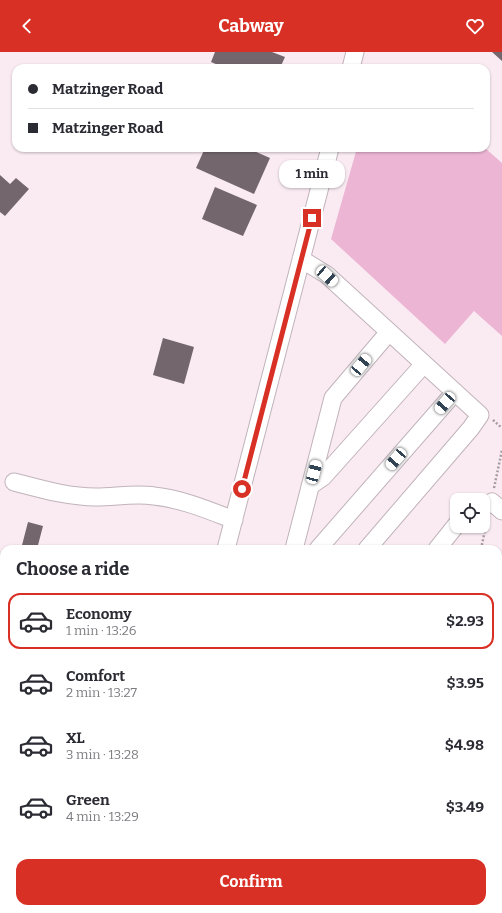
<!DOCTYPE html>
<html lang="en">
<head>
<meta charset="utf-8">
<style>
  :root { --surface:#fff; --page:#f2f2f3; --text:#2b2b33; --muted:#7c7c81; --line:#e1e1e2; --accent:#d93025 }
  body { margin:0; font-family:Bitter,serif; background:var(--page); color:var(--text); height:100vh; display:flex; flex-direction:column; font-size:15px; white-space:nowrap }
  * { box-sizing:border-box; margin:0 }
  p { font-size:13px; color:var(--muted) }
  .icon { flex:none; width:22px; height:22px; fill:none; stroke:currentColor; stroke-width:2; stroke-linecap:round; stroke-linejoin:round }
  .map { position:relative; flex:1; overflow:hidden }
  .side { position:absolute; left:0px; top:493px; width:502px; height:368px; display:flex; flex-direction:column; background:var(--surface); border-radius:12px 12px 0 0; box-shadow:0 1px 3px #0004 }
  .side>* { flex:none }
  .hud { position:absolute; left:12px; top:12px; width:478px; height:88px; border-radius:12px; box-shadow:0 1px 3px #0004; display:grid; align-content:center; height:88px; padding:0 16px; background:var(--surface) }
  .controls { position:absolute; left:450px; top:441px; display:grid; gap:8px }
  .controls a { display:grid; place-items:center; width:40px; height:40px; border-radius:8px; background:var(--surface); box-shadow:0 1px 3px #0004; font-size:20px }
  .end { position:absolute; width:18px; height:18px; margin:-9px; border:5px solid #d93025; background:#fff; box-shadow:0 0 0 2px #fff }
  .from { border-radius:50% }
  .bubble { position:absolute; height:28px; border-radius:12px; background:var(--surface); box-shadow:0 1px 3px #0004; font-size:13px; font-weight:700; line-height:28px; text-align:center }
  .car { position:absolute; width:12px; height:24px; margin:-12px -6px; border-radius:5px; box-shadow:0 0 3px 1px #0007; background:linear-gradient(#fff 24%,#345 0 40%,#fff 0 76%,#345 0 86%,#fff 0) }
  .hud b { display:flex; align-items:center; gap:14px; height:38px; font-size:15px }
  .hud b+b { border-top:1px solid var(--line) }
  .hud i { width:10px; height:10px; background:var(--text) }
  ul { padding:0; list-style:none }
  li { display:flex; align-items:center; gap:12px; height:56px; margin:0 8px 6px; padding:0 8px; border:2px solid transparent; border-radius:12px }
  li div { flex:1 }
  li b { display:block; font-size:15px }
  li em { font-style:normal; font-weight:700 }
  li.selected { border-color:var(--accent) }
  li>.icon { width:36px; height:36px; stroke-width:1.5 }
  h2 { padding:0 16px; font-size:18px; line-height:48px }
  .button { display:flex; gap:8px; margin-top:auto; padding:8px 16px }
  .button a { flex:1; height:46px; border-radius:12px; background:var(--accent); color:#fff; font-size:16px; font-weight:700; line-height:46px; text-align:center }
  header { display:flex; justify-content:space-between; align-items:center; height:52px; padding:0 16px; background:var(--accent); color:#fff; font-size:18px; font-weight:700 }
  .map>svg:first-child { display:block }
  .green { fill:#ecb5d4 }
  .building { fill:#73676d }
  .lines { fill:none; stroke-linecap:round; stroke-linejoin:round }
  .minor-casing { stroke:#c1b3ba; stroke-width:19 }
  .path { stroke:#a79ba1; stroke-width:2.5; stroke-dasharray:2 2; stroke-linecap:butt }
  .minor { stroke:#fff; stroke-width:17 }
  .route { stroke:#d93025; stroke-width:5 }
</style>
</head>
<body>
<header><svg class="icon" aria-label="back" viewBox="0 0 24 24"><path d="M15 5l-7 7 7 7"/></svg>Cabway<svg class="icon" aria-label="heart" viewBox="0 0 24 24"><path d="M12 20l-8-8c-3-5 5-10 8-4 3-6 11-1 8 4z"/></svg></header>
<div class="map">
<svg width="502" height="861" viewBox="0 0 502 861">
  <rect width="100%" height="100%" fill="#faebf3"/>
  <path class="green" d="M 357,96 L 485,96 L 502,111 L 502,284 L 474,259 L 445,292 L 331,187 Z"/>
  <path class="building" d="M 215,0 L 272,0 L 285,5 L 280,16 L 225,16 L 211,10 Z
    M 492,0 L 502,0 L 502,9 Z
    M 205,96 L 247,96 L 270,106 L 254,142 L 196,116 Z
    M 0,123 L 10,132 L 16,126 L 29,137 L 5,164 L 0,160 Z
    M 215,135 L 257,153 L 243,184 L 202,167 Z
    M 163,286 L 194,295 L 184,332 L 153,323 Z
    M 28,470 L 43,474 L 37,497 L 21,497 Z
    M 498,566 L 502,569 L 502,842 L 498,838 Z
    M 4,695 L 4,718 L 0,717 L 0,708 Z"/>
  <g class="lines">
    <defs>
      <path id="minor" d="M 351,16 L 355,0
        M 301,207 L 327,223 L 480,363 L 471,376 L 367,497
        M 14,430 C 41,437 68,445 96,445 C 115,445 135,441 154,444 C 182,447 208,458 234,468
        M 310,434 L 323,425 L 424,312
        M 483,455 L 492,450 L 502,459
        M 226,497 L 330,96
        M 294,497 L 333,346 L 389,280
        M 318,497 L 455,340
        M 437,497 L 457,472
        M 205,857 L 209,861
        M 318,857 L 322,861
        M 411,857 L 416,861
        M 132,861 L 133,857"/>
    </defs>
    <use href="#minor" class="minor-casing"/>
    <path class="path" d="M 493,368 L 502,376
      M 494,436 L 502,398
      M 481,497 L 487,469"/>
    <use href="#minor" class="minor"/>
  </g>
  <g class="lines">
    <path class="route" d="M 242,437 L 312,166"/>
  </g>
</svg>
<div class="controls">
<a><svg class="icon" aria-label="locate" viewBox="0 0 24 24"><circle cx="12" cy="12" r="6"/><path d="M12 2v4M12 18v4M2 12h4M18 12h4"/></svg></a>
</div>
<i class="end from" style="left:242px;top:437px"></i>
<i class="end" style="left:312px;top:166px"></i>
<div class="bubble" style="left:279px;top:108px;width:66px">1 min</div>
<i class="car" style="left:327px;top:224px;rotate:132deg"></i>
<i class="car" style="left:361px;top:313px;rotate:40deg"></i>
<i class="car" style="left:445px;top:351px;rotate:221deg"></i>
<i class="car" style="left:396px;top:407px;rotate:221deg"></i>
<i class="car" style="left:314px;top:420px;rotate:15deg"></i>
<div class="hud">
<b><i class="from"></i>Matzinger Road</b>
<b><i></i>Matzinger Road</b>
</div>
<section class="side">
<h2>Choose a ride</h2>
<ul>
<li class="selected"><svg class="icon" aria-label="car" viewBox="0 0 24 24"><path d="M5 17H2v-5l4-1 3-4h7l3 4 3 1v5h-3M9 17h6M6 11h13"/><circle cx="7" cy="17" r="2"/><circle cx="17" cy="17" r="2"/></svg><div><b>Economy</b><p>1 min · 13:26</p></div><em>$2.93</em></li>
<li><svg class="icon" aria-label="car" viewBox="0 0 24 24"><path d="M5 17H2v-5l4-1 3-4h7l3 4 3 1v5h-3M9 17h6M6 11h13"/><circle cx="7" cy="17" r="2"/><circle cx="17" cy="17" r="2"/></svg><div><b>Comfort</b><p>2 min · 13:27</p></div><em>$3.95</em></li>
<li><svg class="icon" aria-label="car" viewBox="0 0 24 24"><path d="M5 17H2v-5l4-1 3-4h7l3 4 3 1v5h-3M9 17h6M6 11h13"/><circle cx="7" cy="17" r="2"/><circle cx="17" cy="17" r="2"/></svg><div><b>XL</b><p>3 min · 13:28</p></div><em>$4.98</em></li>
<li><svg class="icon" aria-label="car" viewBox="0 0 24 24"><path d="M5 17H2v-5l4-1 3-4h7l3 4 3 1v5h-3M9 17h6M6 11h13"/><circle cx="7" cy="17" r="2"/><circle cx="17" cy="17" r="2"/></svg><div><b>Green</b><p>4 min · 13:29</p></div><em>$3.49</em></li>
</ul>
<div class="button"><a>Confirm</a></div>
</section>
</div>
</body>
</html>
